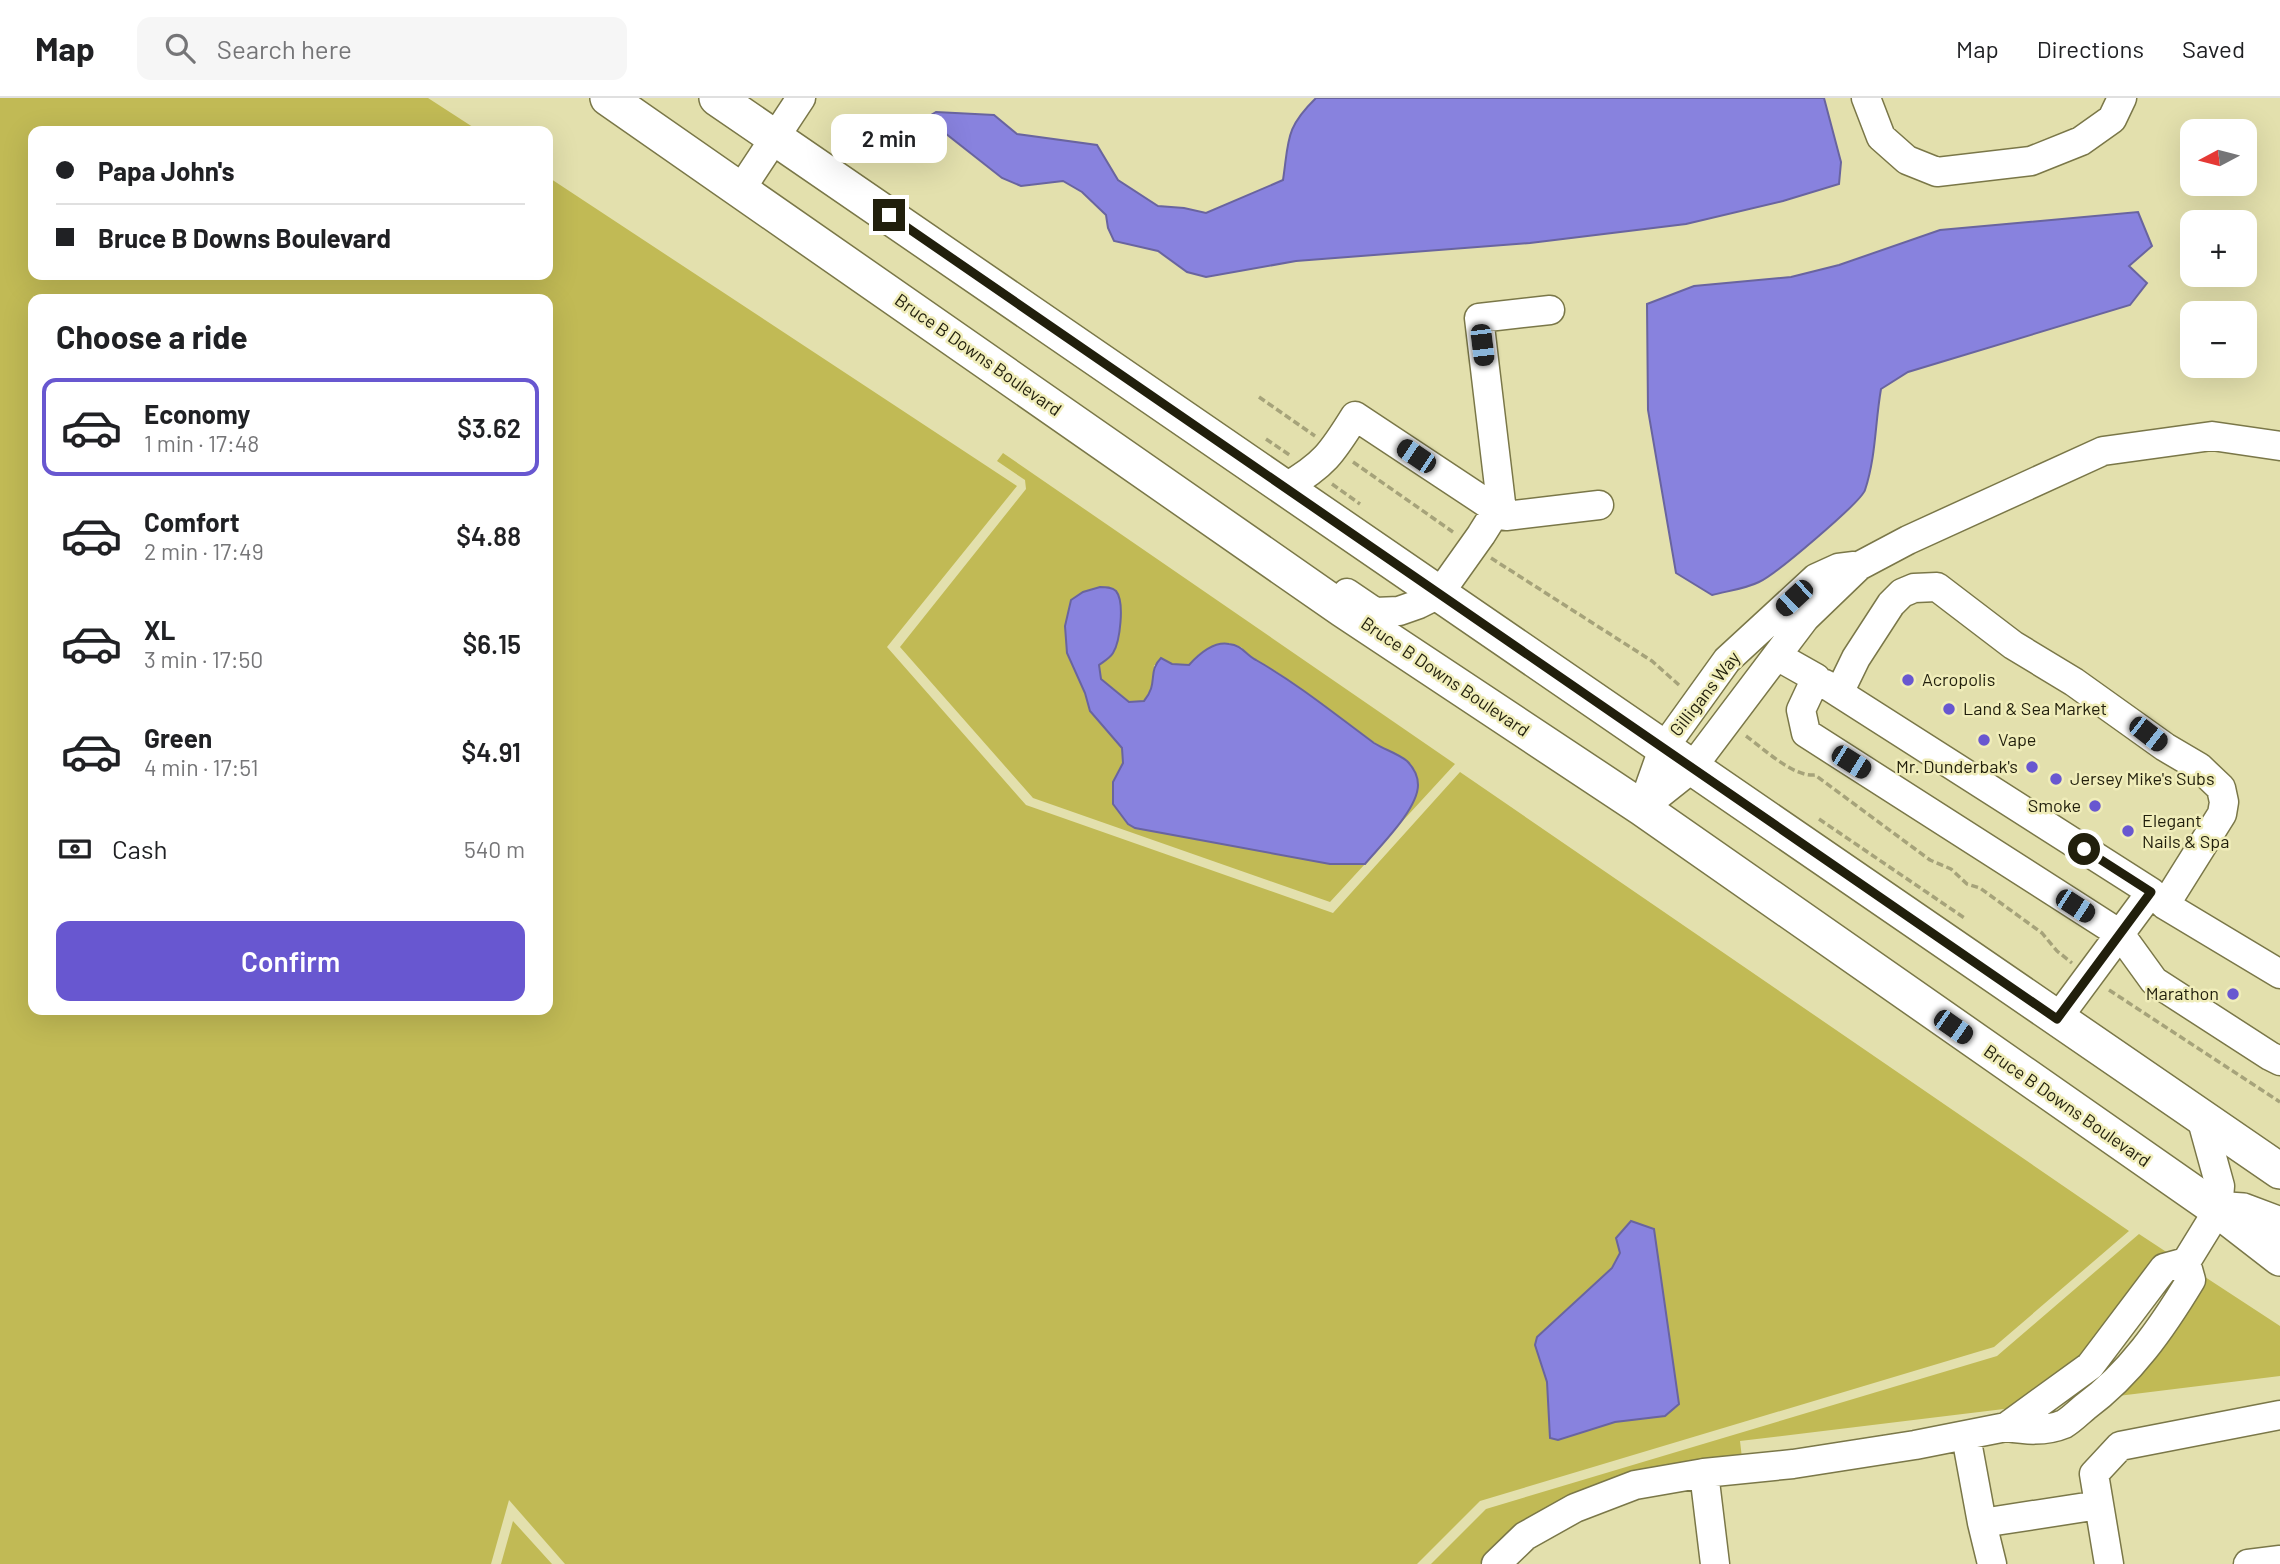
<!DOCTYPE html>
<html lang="en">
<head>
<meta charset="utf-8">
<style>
  :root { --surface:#fff; --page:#f6f6f6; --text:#202124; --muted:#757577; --line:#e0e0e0; --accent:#6857d0 }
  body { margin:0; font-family:Barlow,sans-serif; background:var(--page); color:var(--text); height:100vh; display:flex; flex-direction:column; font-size:26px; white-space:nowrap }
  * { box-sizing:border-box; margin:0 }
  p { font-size:23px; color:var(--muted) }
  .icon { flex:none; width:38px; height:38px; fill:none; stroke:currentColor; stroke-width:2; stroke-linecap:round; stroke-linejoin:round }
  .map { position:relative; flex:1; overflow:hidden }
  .panel { position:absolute; left:28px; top:196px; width:525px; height:721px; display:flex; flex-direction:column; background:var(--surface); border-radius:14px; box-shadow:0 7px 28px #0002 }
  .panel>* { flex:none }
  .guide { position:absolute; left:28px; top:28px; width:525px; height:154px; border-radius:14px; box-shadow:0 7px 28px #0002; display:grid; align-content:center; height:154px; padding:0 28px; background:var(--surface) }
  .needle { width:46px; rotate:263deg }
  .tools { position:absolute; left:2180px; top:21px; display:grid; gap:14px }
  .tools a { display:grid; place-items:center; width:77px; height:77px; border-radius:14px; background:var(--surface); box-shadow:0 7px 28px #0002; font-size:35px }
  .end { position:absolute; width:32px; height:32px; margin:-16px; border:9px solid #211f0c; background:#fff; box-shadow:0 0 0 4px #fff }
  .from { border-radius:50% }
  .bubble { position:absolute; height:49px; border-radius:14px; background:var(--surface); box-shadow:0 7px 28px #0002; font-size:23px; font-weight:600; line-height:49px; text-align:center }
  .car { position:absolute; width:21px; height:42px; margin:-21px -10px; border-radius:9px; box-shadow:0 0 5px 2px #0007; background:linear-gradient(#222 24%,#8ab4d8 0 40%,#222 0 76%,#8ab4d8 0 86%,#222 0) }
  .guide b { display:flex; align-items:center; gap:24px; height:66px; font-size:26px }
  .guide b+b { border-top:2px solid var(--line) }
  .guide i { width:18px; height:18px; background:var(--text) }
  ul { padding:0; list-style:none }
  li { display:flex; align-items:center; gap:21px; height:98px; margin:0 14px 10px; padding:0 14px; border:4px solid transparent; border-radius:14px }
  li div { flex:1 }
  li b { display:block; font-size:26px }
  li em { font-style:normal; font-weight:600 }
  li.active { border-color:var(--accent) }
  li>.icon { width:63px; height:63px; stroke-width:1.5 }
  h2 { padding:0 28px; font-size:32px; line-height:84px }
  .pay { display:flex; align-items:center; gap:18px; height:77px; padding:0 28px; font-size:26px }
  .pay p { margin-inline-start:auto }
  .primary-button { display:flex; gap:14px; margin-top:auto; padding:14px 28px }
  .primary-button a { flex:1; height:80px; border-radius:14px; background:var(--accent); color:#fff; font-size:28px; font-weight:600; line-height:80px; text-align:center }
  header { display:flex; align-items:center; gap:42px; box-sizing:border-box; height:98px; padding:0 35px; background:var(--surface); border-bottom:2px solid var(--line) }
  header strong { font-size:33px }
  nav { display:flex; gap:38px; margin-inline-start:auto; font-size:24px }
  .search { width:490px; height:63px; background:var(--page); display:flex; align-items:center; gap:18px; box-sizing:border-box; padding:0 24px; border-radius:14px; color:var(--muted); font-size:26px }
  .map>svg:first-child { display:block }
  .green { fill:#c1ba55; fill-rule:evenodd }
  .water { fill:#8882de; stroke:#69649f; stroke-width:2 }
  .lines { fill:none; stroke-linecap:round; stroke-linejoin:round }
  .minor-casing { stroke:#7a7748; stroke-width:31 }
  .major-casing { stroke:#7a7748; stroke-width:38 }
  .path { stroke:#a6a37a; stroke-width:3.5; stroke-dasharray:7 3.5; stroke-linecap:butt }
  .minor { stroke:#fff; stroke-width:28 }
  .major { stroke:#fff; stroke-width:35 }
  .route { stroke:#211f0c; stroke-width:9 }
  .poi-dot { fill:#6857d0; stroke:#f0edba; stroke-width:2.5 }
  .labels { text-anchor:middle; stroke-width:5; stroke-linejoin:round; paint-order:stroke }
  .street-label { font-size:18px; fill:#211f0c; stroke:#f0edba }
  .poi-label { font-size:18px; fill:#211f0c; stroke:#f0edba; text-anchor:start }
</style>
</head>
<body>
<header>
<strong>Map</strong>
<div class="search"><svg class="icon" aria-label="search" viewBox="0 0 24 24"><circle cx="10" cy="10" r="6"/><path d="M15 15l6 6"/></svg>Search here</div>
<nav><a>Map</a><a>Directions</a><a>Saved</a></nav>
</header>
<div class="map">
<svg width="2280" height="1466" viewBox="0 0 2280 1466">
  <rect width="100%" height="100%" fill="#e3e0ad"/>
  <path class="green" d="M 0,0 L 428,0 L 479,33 L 33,33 L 33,177 L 548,177 L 548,79 L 1017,388 L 887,549 L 1026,707 L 1333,815 L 1460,674 L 2129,1133 L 1994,1249 L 1480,1403 L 1417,1466 L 565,1466 L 509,1402 L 491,1466 L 0,1466 ZM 33,201 L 548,201 L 548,912 L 33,912 Z
    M 1003,355 L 1455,666 L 1398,728 L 1416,696 L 1398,657 L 1382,650 L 1277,574 L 1252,560 L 1241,549 L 1228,545 L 1215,547 L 1198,557 L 1189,567 L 1154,567 L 1153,592 L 1144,603 L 1129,604 L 1101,581 L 1099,567 L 1113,555 L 1067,555 L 1085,595 L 1090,613 L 1122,650 L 1123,665 L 1113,684 L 1128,726 L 1135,730 L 1330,766 L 1365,766 L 1330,804 L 1033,700 L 900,549 L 1026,391 L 1025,382 L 997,363 Z
    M 2139,1136 L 2171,1157 L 2080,1261 L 2012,1310 L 1740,1343 L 1742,1360 L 1519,1430 L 1480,1466 L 1431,1466 L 1486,1411 L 1997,1258 Z
    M 2202,1177 L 2280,1228 L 2280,1278 L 2118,1298 Z
    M 513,1423 L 552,1466 L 501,1466 Z"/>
  <path class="water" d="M 1316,0 L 1824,0 L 1841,64 L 1839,86 L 1783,103 L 1686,126 L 1530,145 L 1296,163 L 1206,179 L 1187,174 L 1158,153 L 1114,143 L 1108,130 L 1106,117 L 1082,94 L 1063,83 L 1021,88 L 1002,80 L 926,20 L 936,14 L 994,17 L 1017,36 L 1097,47 L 1118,82 L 1158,108 L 1184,110 L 1206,115 L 1283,82 C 1289,42 1285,30 1316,0 Z
    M 2138,114 L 2152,148 L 2129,168 L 2147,185 L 2130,207 L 1908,274 L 1881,291 C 1875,325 1876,359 1865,392 C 1861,404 1774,478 1759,484 C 1745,491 1727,493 1712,497 L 1676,475 L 1648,312 L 1647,206 L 1694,188 L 1791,179 L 1839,167 L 1940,132 Z
    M 1100,489 C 1106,489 1112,489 1116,493 C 1125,504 1120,544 1113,555 C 1110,560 1103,564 1099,567 L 1101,581 L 1129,604 L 1144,603 C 1159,585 1147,574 1161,560 L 1172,566 L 1189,567 C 1199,556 1213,543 1229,546 C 1242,547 1246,557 1256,562 C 1298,586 1336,617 1374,645 C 1385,652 1397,655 1407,663 C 1413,669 1418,678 1418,687 C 1418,711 1380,748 1365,766 L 1330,766 L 1135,730 L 1128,726 L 1113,706 L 1113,684 L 1123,665 L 1122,650 L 1090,613 L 1085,595 L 1067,555 L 1065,528 L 1071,502 L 1083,494 Z
    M 1631,1123 L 1654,1131 L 1679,1306 L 1665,1318 L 1615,1324 L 1558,1342 L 1550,1340 L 1547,1284 L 1535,1247 L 1537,1239 L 1612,1170 L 1620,1155 L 1616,1140 Z"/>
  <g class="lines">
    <defs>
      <path id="minor" d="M 1866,0 L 1881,39 L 1907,62 L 1937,74 L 2031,63 L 2081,43 L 2112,21 L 2122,0
        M 741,91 L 801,0
        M 1286,389 C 1324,367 1332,355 1355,318 L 1506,418 L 1599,407
        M 1347,495 L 1375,514 L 1399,513 L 1419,506 L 1439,496 L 1481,437 L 1501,405 L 1479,220 L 1550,212
        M 1777,558 L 1816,580 L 1801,612 L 1806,635 L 2120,836 L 2154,883 L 2270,958 L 2280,963
        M 1825,586 L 2151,794 L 2165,807 L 2280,876
        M 1839,595 L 1856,560 L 1891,506 L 1902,495 L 1914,490 L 1937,489 L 2013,547 L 2074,584 L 2165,649 L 2199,669 L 2221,690 L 2224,704 L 2222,716 L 2165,807
        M 1642,710 L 1691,671 L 1805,520 L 1859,468 L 1908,442 L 2103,353 L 2212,338 L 2280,348
        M 1642,710 L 1663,651 L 1727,562 L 1816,480 L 1838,470 L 1854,468
        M 2057,921 L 2151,794
        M 2006,1329 C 2025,1332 2045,1334 2064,1326 C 2071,1322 2079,1314 2085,1309 C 2130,1276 2162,1230 2191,1182 L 2186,1164 L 2218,1112 L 2220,1088 L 2201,1019
        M 1966,1338 L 1982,1425
        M 1704,1375 L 1715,1466
        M 1496,1466 L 1525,1438 L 1575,1410 L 1635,1387 L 1704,1375 L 1793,1366 L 1915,1347 L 2006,1329 L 2090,1268 L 2164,1170 L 2186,1164
        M 1992,1466 L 1982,1425 L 2099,1407
        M 2109,1466 L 2094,1376 L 2120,1348 L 2280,1317
        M 2248,1466 L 2280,1462"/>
      <path id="major" d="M 608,0 L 1342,511 L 1642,710 L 2218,1112 L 2280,1160
        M 717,0 L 2280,1073
        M 2228,1112 L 2243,1113 L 2280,1127"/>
    </defs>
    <use href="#minor" class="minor-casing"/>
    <use href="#major" class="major-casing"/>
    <path class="path" d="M 1259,299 L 1315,338
      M 1266,341 L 1291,358
      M 1353,364 L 1453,434
      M 1332,386 L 1360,406
      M 1491,460 L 1652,563 L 1679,587
      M 1746,638 C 1764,651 1793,679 1815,677 L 1930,762 L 1951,771 L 1967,786 L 1980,790 L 2042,835 L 2057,853 L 2072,865
      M 1819,721 L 1966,821
      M 2109,892 L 2280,1004"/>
    <use href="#minor" class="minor"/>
    <use href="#major" class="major"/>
  </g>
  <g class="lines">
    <path class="route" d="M 889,117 L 2057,921 L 2151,794 L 2084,751"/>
  </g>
  <g class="poi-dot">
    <circle cx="1908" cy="582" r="7"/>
    <circle cx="1949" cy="611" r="7"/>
    <circle cx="1984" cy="642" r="7"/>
    <circle cx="2032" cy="669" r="7"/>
    <circle cx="2056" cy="681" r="7"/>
    <circle cx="2095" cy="708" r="7"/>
    <circle cx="2128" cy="733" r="7"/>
    <circle cx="2233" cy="896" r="7"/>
  </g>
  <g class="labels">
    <g class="street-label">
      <text transform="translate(978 257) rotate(35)" y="6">Bruce B Downs Boulevard</text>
      <text transform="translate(1445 579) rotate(34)" y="6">Bruce B Downs Boulevard</text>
      <text transform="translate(1705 596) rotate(-52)" y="6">Gilligans Way</text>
      <text transform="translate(2067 1008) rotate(35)" y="6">Bruce B Downs Boulevard</text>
    </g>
    <g class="poi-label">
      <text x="1922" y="588">Acropolis</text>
      <text x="1963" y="617">Land &amp; Sea Market</text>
      <text x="1998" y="648">Vape</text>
      <text x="2018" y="675" text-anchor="end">Mr. Dunderbak's</text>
      <text x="2070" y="687">Jersey Mike's Subs</text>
      <text x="2081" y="714" text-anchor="end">Smoke</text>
      <text x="2142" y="729">Elegant<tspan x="2142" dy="21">Nails &amp; Spa</tspan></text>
      <text x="2219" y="902" text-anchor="end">Marathon</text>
    </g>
  </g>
</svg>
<div class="tools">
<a><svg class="needle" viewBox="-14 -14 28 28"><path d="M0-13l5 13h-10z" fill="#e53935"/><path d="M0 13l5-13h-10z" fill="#757577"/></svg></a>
<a>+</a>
<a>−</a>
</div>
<i class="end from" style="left:2084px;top:751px"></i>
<i class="end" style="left:889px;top:117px"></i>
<div class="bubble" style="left:831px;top:16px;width:116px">2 min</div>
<i class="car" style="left:1482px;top:247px;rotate:173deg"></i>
<i class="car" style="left:1416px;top:358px;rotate:304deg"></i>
<i class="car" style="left:1794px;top:500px;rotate:227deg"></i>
<i class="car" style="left:2148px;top:636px;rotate:128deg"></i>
<i class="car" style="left:1851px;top:664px;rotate:122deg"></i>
<i class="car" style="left:2075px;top:808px;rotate:123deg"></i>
<i class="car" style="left:1953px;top:929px;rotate:125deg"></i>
<div class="guide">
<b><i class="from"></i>Papa John's</b>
<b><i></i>Bruce B Downs Boulevard</b>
</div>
<section class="panel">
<h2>Choose a ride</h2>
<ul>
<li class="active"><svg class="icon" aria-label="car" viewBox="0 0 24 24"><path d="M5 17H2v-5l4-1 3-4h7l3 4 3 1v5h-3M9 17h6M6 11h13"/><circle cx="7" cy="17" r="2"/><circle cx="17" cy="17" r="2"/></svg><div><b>Economy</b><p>1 min · 17:48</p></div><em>$3.62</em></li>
<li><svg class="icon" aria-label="car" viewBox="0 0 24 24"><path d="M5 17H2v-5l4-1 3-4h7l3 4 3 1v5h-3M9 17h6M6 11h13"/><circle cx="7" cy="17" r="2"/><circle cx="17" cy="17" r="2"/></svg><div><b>Comfort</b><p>2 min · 17:49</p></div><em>$4.88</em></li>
<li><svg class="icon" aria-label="car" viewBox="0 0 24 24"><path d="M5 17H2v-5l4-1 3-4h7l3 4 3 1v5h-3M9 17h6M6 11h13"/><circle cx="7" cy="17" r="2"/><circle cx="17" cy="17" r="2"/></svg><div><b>XL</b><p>3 min · 17:50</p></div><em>$6.15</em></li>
<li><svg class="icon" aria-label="car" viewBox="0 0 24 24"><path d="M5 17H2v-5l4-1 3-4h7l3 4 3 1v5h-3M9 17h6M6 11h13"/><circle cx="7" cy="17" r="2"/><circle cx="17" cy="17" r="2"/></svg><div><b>Green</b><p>4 min · 17:51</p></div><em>$4.91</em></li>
</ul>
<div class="pay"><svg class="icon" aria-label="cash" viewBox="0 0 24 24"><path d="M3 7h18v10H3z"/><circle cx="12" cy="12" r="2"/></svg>Cash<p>540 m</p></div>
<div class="primary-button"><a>Confirm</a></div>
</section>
</div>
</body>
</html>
